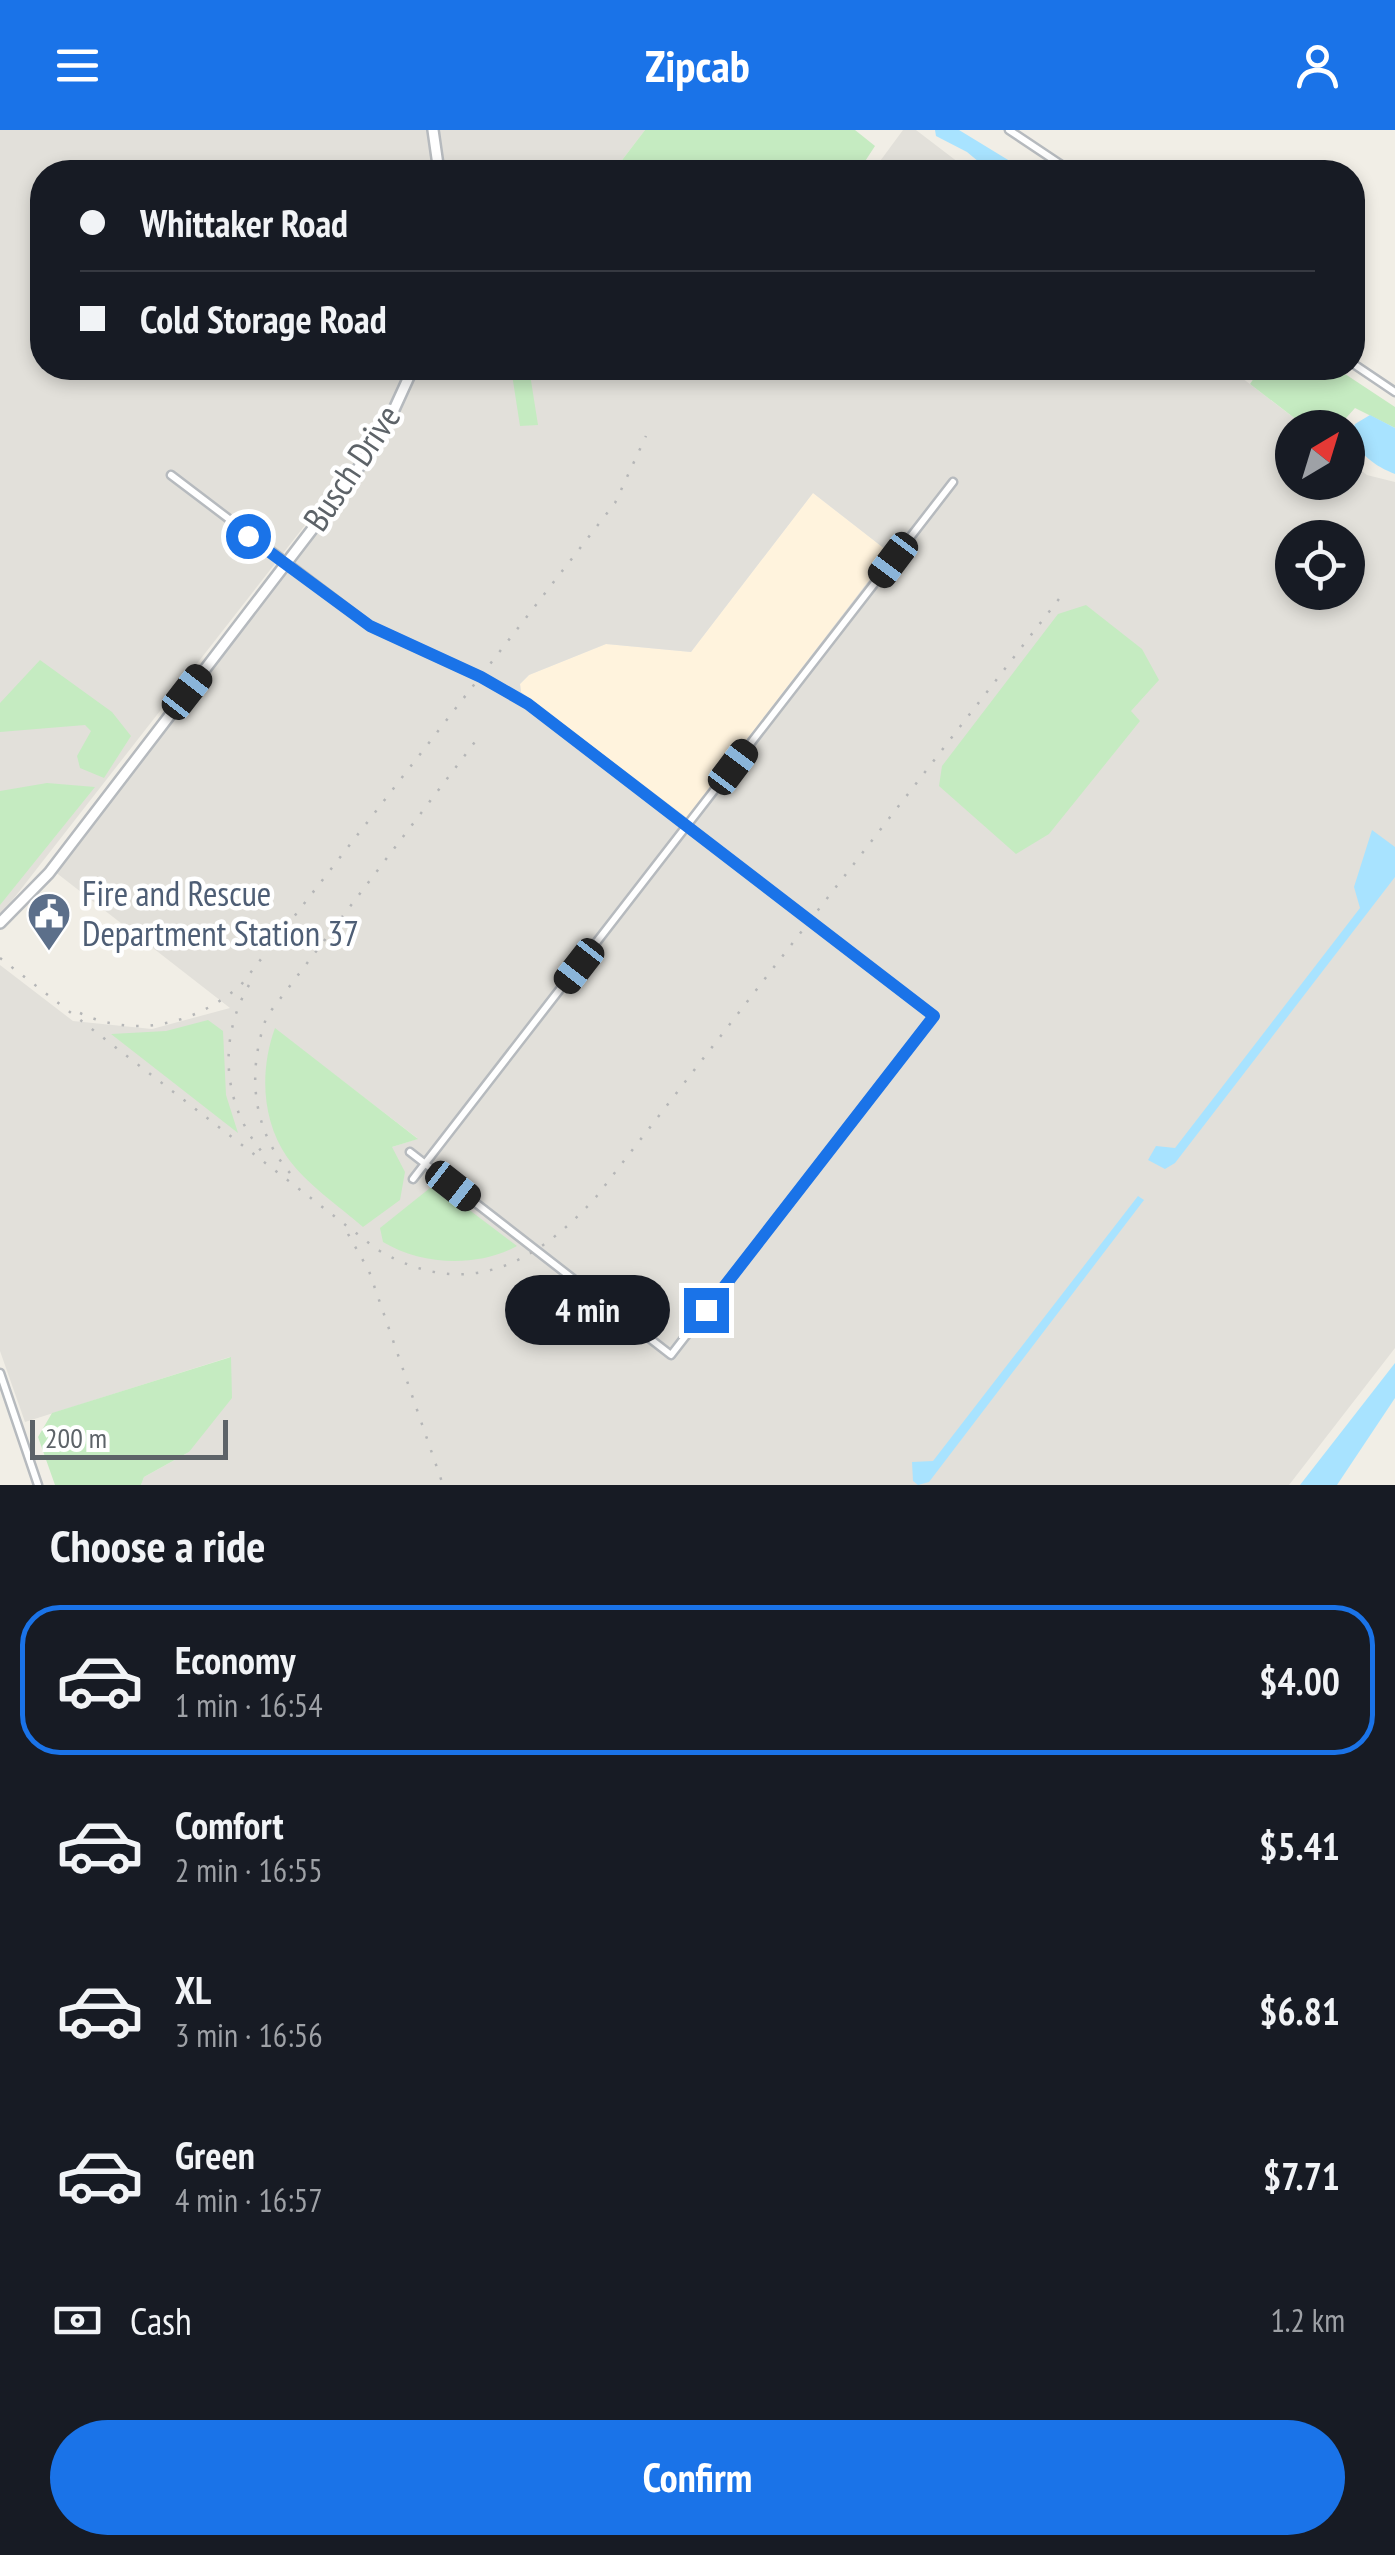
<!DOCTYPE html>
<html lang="en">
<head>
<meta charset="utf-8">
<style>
  :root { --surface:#171b24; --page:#242831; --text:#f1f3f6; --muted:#9ea1a6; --line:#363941; --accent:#1a73e8 }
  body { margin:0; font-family:"PT Sans Narrow",sans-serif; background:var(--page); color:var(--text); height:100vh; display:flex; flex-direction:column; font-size:38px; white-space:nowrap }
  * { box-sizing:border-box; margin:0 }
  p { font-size:32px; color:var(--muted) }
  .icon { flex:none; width:55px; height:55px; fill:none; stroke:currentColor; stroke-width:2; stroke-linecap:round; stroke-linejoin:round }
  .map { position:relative; height:1355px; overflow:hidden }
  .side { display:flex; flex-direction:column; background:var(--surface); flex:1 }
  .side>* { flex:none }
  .guide { position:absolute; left:30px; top:30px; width:1335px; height:220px; border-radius:40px; box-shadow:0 5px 15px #0003; display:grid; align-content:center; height:220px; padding:0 50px; background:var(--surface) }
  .needle { width:65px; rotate:38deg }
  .controls { position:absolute; left:1275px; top:280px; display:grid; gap:20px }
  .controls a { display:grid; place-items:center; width:90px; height:90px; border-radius:50%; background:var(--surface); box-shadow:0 5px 15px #0003; font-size:50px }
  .scale { position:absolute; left:30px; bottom:25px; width:198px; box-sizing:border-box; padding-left:10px; border:5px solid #5d6368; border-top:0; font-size:28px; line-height:35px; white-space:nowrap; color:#5d6368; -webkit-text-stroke:8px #fff; paint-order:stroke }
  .end { position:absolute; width:45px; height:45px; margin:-22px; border:12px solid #1a73e8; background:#fff; box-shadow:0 0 0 5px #fff }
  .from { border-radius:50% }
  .bubble { position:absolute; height:70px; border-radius:35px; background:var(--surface); box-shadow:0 5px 15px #0003; font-size:32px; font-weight:700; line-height:70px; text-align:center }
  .car { position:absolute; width:30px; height:60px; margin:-30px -15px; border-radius:12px; box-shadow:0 0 8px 2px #0007; background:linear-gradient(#222 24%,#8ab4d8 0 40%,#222 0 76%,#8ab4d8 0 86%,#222 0) }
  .guide b { display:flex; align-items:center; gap:35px; height:95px; font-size:38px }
  .guide b+b { border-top:2px solid var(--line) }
  .guide i { width:25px; height:25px; background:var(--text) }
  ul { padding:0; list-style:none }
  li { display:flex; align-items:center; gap:30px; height:150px; margin:0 20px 15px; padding:0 30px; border:5px solid transparent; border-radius:40px }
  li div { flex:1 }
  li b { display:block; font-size:38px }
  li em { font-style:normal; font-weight:700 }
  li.on { border-color:var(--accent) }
  li>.icon { width:90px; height:90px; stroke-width:1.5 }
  h2 { padding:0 50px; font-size:45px; line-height:120px }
  .pay { display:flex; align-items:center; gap:25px; height:110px; padding:0 50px; font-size:38px }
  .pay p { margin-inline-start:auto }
  .primary-button { display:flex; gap:20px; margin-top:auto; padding:20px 50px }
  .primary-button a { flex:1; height:115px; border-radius:60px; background:var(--accent); color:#fff; font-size:40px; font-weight:700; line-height:115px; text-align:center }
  header { display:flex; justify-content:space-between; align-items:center; height:130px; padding:0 50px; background:var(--accent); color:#fff; font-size:45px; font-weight:700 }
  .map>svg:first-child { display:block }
  .commercial { fill:#fff3dd }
  .industrial { fill:#e2e0da; fill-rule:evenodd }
  .green { fill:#c5ebc1 }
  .water { fill:#a8e3ff }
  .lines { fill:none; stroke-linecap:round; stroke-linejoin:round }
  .minor-casing { stroke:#b6babe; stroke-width:11 }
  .tertiary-casing { stroke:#b6babe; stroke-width:14 }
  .minor { stroke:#fff; stroke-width:6 }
  .tertiary { stroke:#fff; stroke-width:9 }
  .rail { stroke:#b5b6b7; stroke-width:2.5; stroke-dasharray:2.5 12; stroke-linecap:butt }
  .route { stroke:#1a73e8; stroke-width:12 }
  .labels { text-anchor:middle; stroke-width:9; stroke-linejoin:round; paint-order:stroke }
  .street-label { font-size:35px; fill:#5d6368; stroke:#fff }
  .service-label { font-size:35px; fill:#4e5e75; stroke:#fff; text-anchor:start }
</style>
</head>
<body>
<header><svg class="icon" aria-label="menu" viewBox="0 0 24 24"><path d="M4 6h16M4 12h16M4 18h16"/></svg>Zipcab<svg class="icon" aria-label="person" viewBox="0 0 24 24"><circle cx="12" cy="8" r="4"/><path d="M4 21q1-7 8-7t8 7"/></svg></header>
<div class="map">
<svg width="1395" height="1355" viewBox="0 0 1395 1355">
  <rect width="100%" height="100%" fill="#f1eee6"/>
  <path class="commercial" d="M 813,363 L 890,423 L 686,688 L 521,563 L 520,554 L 529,545 L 606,514 L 691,522 Z"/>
  <path class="industrial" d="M 0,0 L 427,0 L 435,42 L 42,42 L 42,238 L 407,238 L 373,308 L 0,786 Z
    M 438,0 L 645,0 L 613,42 L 445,42 Z
    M 903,0 L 916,0 L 971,42 L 872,42 Z
    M 420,238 L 1229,238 L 1306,297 L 1292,298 L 1292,352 L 1348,352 L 1348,330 L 1367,345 L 1395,352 L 1395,1218 L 1289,1355 L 141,1355 L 144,1347 L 189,1322 L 230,1227 L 25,1292 L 0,1221 L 0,835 L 73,891 L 152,899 L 230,878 L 54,741 L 375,324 ZM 813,363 L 890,423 L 687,688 L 521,562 L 520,554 L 529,545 L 606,514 L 691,522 ZM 1292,408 L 1348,408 L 1348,462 L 1292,462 ZM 275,899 L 417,1008 L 417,1009 L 392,1017 Z"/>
  <path class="green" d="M 645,0 L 855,0 L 875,16 L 858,42 L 613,42 Z
    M 511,238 L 529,238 L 538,295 L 520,296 Z
    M 1261,238 L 1336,238 L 1395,277 L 1395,298 L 1355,278 L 1338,297 L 1306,297 L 1250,254 Z
    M 1086,475 L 1142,519 L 1159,550 L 1131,581 L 1140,591 L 1049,704 L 1016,724 L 939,656 L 942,636 L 1058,484 Z
    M 40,530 L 112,582 L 131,606 L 104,648 L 80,638 L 77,626 L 91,601 L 85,595 L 0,602 L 0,573 Z
    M 47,653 L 95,657 L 0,775 L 0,661 Z
    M 208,890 L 223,901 L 226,965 L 238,1003 L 111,904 L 166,901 Z
    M 275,898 L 418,1009 L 392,1017 L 405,1042 L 400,1070 L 363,1097 C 339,1076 305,1053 287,1027 C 261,989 260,939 275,898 Z
    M 435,1054 L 517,1116 C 477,1138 421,1135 383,1112 L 380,1098 Z
    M 231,1227 L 232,1268 L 189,1322 L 144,1347 L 141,1355 L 55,1355 L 38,1307 L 52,1283 Z"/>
  <path class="water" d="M 935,0 L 959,0 L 1028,42 L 991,42 L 967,22 L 936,6 Z
    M 1370,285 L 1395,298 L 1395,344 C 1375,336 1359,325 1351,303 L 1355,294 Z
    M 1372,700 L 1395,717 L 1395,747 L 1175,1033 L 1165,1039 L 1148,1030 L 1156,1016 L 1175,1018 L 1360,778 L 1354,757 Z
    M 1138,1066 L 1144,1070 L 929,1352 L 918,1355 L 913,1351 L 912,1332 L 933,1331 Z
    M 1395,1233 L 1395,1268 L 1337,1355 L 1300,1355 Z"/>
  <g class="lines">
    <defs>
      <path id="minor" d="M 1009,0 L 1072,42
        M 1352,233 L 1395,262
        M 171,345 L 370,496 L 481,547 L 528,574 L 934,886 L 671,1225 L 410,1022
        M 413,1049 L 953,352
        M 0,1243 L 38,1355"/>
      <path id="tertiary" d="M 433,0 L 439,42
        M 0,793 L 49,743 L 353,346 L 386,297 L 413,238"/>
    </defs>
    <use href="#minor" class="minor-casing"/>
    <use href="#tertiary" class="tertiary-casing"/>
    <use href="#minor" class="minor"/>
    <use href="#tertiary" class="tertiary"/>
    <path class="rail" d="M 0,828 L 378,1120 C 465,1171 534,1136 596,1067 L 1062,465
      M 249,855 C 218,908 222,975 263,1023
      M 80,883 C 136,909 196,894 241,855 L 615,373 L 646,306
      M 290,1043 C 251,998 247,940 267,886 L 481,604
      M 348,1104 L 369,1141 L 443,1355"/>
  </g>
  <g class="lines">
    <path class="route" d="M 248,406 L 370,496 L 481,547 L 528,574 L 934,886 L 706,1180"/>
  </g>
  <defs>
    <symbol id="civic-pin" viewBox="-11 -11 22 30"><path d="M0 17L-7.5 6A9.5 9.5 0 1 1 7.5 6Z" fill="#5c6f8a" stroke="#fff"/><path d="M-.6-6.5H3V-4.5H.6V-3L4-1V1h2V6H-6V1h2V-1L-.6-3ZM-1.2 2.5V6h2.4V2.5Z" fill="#fff"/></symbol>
  </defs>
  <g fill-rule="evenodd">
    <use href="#civic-pin" x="24" y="759" width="50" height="68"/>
  </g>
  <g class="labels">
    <g class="street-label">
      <text transform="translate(352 338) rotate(-56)" y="12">Busch Drive</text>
    </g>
    <g class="service-label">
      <text x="82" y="776">Fire and Rescue<tspan x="82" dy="40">Department Station 37</tspan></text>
    </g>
  </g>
</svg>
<div class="controls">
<a><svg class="needle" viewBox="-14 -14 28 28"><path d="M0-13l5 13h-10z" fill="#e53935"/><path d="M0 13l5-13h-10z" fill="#9ea1a6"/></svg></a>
<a><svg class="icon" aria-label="locate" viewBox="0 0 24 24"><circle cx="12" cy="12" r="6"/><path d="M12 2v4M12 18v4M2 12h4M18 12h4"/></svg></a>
</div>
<div class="scale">200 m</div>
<i class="end from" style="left:248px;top:406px"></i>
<i class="end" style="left:706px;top:1180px"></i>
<div class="bubble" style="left:505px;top:1145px;width:165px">4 min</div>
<i class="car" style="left:893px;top:430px;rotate:217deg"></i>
<i class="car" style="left:187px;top:562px;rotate:38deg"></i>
<i class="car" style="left:733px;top:637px;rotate:37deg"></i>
<i class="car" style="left:579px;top:836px;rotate:218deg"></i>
<i class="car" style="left:453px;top:1056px;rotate:128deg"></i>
<div class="guide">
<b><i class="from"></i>Whittaker Road</b>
<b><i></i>Cold Storage Road</b>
</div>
</div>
<section class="side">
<h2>Choose a ride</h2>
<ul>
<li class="on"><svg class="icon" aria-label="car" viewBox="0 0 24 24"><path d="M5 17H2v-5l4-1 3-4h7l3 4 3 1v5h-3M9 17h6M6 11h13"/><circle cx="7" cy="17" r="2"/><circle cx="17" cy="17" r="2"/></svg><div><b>Economy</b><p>1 min · 16:54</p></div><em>$4.00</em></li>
<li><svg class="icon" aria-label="car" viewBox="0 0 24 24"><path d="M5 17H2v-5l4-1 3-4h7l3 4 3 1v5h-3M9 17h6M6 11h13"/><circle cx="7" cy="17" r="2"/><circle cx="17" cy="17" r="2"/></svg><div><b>Comfort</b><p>2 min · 16:55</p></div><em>$5.41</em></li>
<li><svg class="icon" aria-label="car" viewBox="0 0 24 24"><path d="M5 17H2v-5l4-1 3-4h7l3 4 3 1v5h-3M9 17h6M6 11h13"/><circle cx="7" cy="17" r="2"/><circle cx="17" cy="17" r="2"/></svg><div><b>XL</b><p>3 min · 16:56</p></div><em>$6.81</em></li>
<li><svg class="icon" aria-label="car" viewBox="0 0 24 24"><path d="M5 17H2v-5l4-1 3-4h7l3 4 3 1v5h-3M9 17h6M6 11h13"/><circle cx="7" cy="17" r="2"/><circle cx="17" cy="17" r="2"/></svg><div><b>Green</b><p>4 min · 16:57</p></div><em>$7.71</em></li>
</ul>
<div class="pay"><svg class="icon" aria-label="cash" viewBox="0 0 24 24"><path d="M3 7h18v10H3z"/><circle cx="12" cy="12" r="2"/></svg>Cash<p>1.2 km</p></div>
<div class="primary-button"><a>Confirm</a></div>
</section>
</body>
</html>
